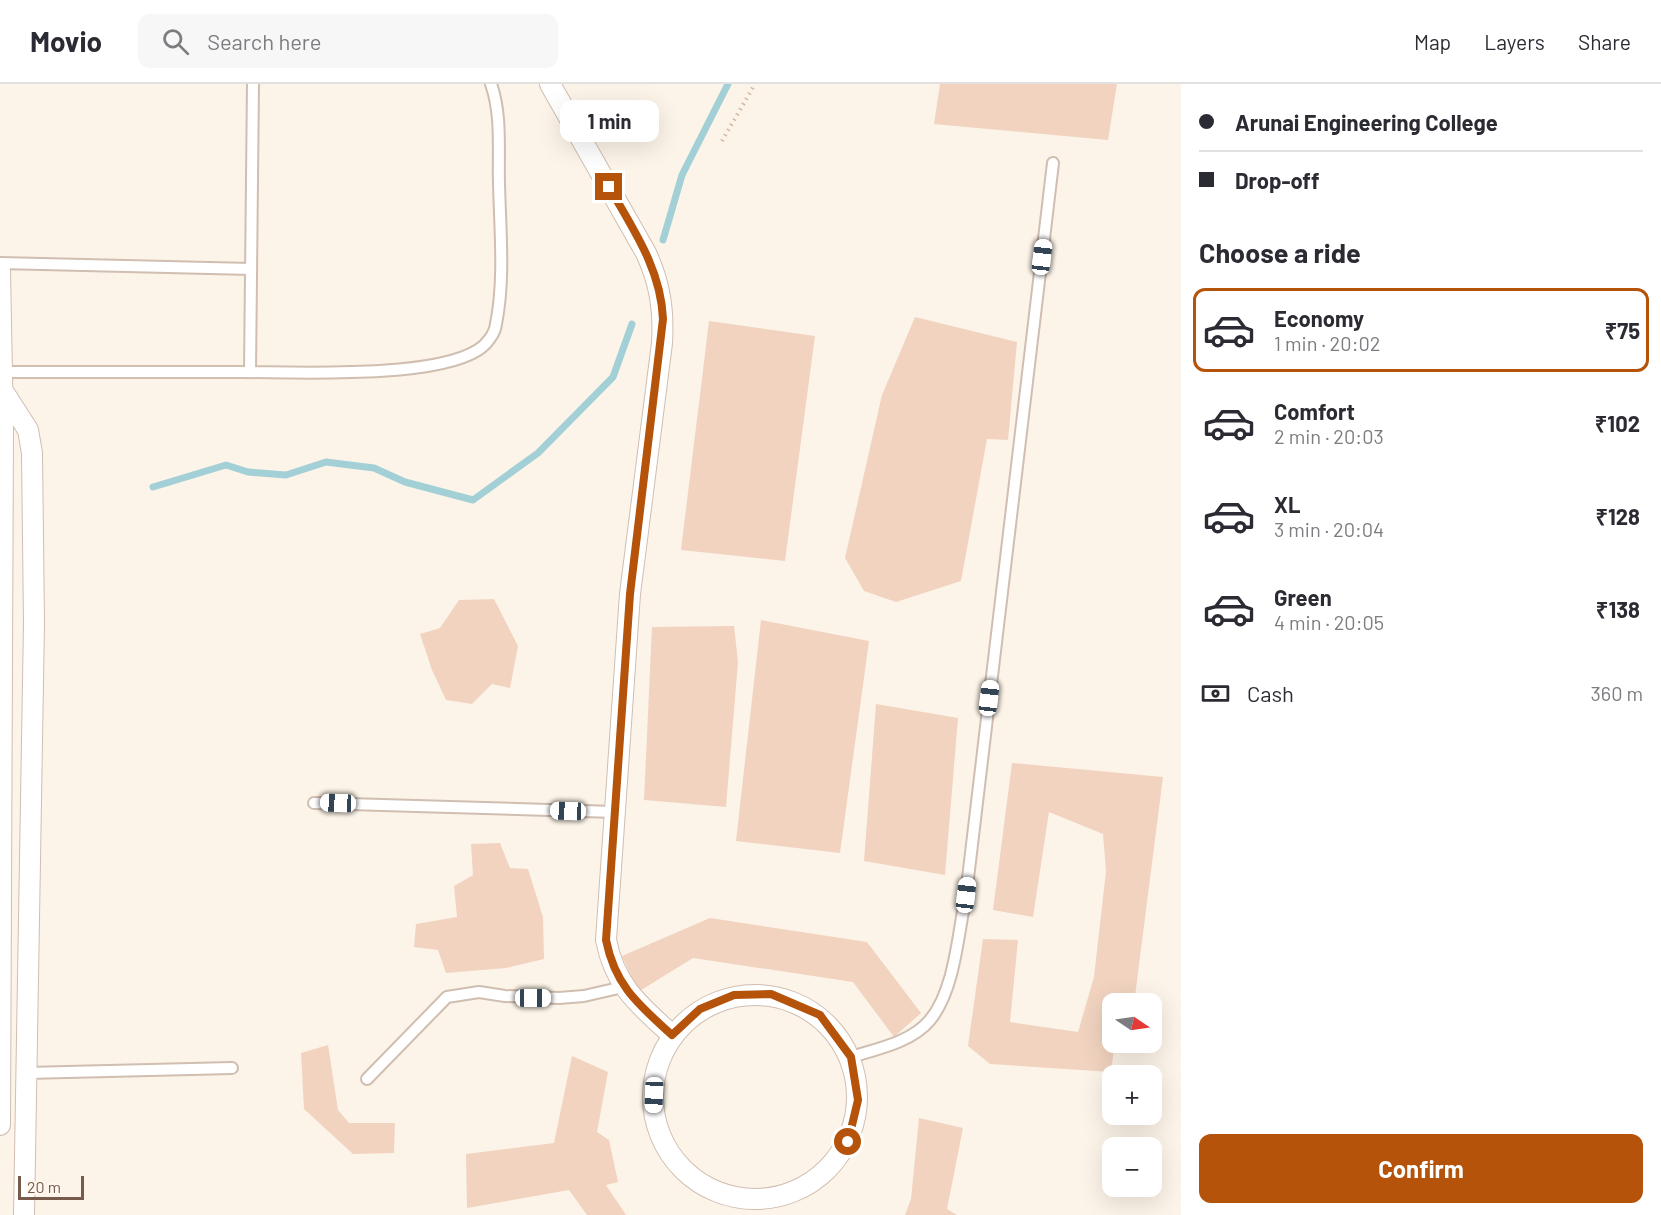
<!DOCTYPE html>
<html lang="en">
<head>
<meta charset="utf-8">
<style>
  :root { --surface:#fff; --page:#f7f7f7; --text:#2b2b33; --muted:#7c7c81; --line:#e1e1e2; --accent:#b45309 }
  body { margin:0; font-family:Barlow,sans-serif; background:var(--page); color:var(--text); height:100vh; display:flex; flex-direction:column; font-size:22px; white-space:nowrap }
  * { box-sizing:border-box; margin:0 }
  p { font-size:20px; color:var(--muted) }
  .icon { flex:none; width:33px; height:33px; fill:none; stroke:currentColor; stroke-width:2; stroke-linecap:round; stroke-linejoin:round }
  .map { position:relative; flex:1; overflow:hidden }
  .panel { display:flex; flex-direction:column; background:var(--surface); width:480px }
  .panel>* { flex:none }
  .guide { display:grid; align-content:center; height:132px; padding:0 18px; background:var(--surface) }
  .needle { width:39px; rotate:103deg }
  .controls { position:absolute; left:1102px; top:909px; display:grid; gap:12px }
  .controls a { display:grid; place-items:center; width:60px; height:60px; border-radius:12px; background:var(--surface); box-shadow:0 6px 24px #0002; font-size:30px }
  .scale { position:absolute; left:18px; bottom:15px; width:66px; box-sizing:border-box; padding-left:6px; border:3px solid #765a4c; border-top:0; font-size:16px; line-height:21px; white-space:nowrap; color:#765a4c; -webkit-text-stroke:4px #fff8ee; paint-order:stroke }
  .end { position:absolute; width:27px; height:27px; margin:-14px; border:8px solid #b45309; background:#fff; box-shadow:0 0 0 3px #fff }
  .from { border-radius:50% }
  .bubble { position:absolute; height:42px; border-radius:12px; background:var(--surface); box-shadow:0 6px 24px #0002; font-size:20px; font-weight:700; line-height:42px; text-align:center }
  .car { position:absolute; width:18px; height:36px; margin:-18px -9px; border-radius:8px; box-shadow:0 0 4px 2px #0007; background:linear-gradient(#fff 24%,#345 0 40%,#fff 0 76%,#345 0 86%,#fff 0) }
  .guide b { display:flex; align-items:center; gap:21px; height:57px; font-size:22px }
  .guide b+b { border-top:2px solid var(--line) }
  .guide i { width:15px; height:15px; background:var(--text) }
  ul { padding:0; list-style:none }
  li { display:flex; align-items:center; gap:18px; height:84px; margin:0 12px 9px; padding:0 6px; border:3px solid transparent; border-radius:12px }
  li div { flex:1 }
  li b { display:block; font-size:22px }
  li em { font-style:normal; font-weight:700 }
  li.on { border-color:var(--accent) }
  li>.icon { width:54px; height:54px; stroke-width:1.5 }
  h2 { padding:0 18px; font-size:27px; line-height:72px }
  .pay { display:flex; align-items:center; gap:15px; height:66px; padding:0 18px; font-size:22px }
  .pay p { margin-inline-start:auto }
  .primary-button { display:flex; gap:12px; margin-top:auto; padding:12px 18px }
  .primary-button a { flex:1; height:69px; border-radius:12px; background:var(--accent); color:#fff; font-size:24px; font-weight:700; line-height:69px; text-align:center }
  header { display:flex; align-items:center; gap:36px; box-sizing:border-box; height:84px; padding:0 30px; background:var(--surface); border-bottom:2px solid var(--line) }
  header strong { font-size:28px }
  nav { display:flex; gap:33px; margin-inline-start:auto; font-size:21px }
  .search { width:420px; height:54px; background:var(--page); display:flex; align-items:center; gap:15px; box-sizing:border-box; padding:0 21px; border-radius:12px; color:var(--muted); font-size:22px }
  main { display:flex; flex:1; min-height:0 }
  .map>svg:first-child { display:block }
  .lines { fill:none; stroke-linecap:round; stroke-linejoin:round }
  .stream { stroke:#a3d0d7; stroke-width:7 }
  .building { fill:#f1d3c0 }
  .service-casing { stroke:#d0beb0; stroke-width:14 }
  .minor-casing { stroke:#d0beb0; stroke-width:22 }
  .path { stroke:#d6b6a3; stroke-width:4; stroke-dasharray:1.5 4.5; stroke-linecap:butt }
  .service { stroke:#fff; stroke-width:10 }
  .minor { stroke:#fff; stroke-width:20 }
  .route { stroke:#b45309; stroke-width:8 }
</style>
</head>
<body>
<header>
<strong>Movio</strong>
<div class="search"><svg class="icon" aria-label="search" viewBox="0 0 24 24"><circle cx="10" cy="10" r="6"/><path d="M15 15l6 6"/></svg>Search here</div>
<nav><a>Map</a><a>Layers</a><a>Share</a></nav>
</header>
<main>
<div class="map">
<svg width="1181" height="1131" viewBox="0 0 1181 1131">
  <rect width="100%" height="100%" fill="#fcf4e8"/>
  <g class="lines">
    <path class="stream" d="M 663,156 L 682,91 L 728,0
      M 153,403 L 226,381 L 248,388 L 286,391 L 326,378 L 374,384 L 405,398 L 473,416 L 538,369 L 613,293 L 632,240"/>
  </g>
  <path class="building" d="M 940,0 L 1117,0 L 1108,56 L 934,40 Z
    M 915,233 L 1017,258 L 1008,356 L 987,355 L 961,497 L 896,518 L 864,507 L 845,474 L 882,311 Z
    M 709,237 L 815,252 L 785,477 L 681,466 Z
    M 494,515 L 518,562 L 510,604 L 492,600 L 472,620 L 446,616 L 432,586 L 420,550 L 440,544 L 459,516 Z
    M 761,536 L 869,557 L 840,769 L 736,757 Z
    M 734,542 L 738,578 L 726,723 L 644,716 L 652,543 Z
    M 876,620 L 958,634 L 945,791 L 864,777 Z
    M 1012,679 L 1163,693 L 1134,920 L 1113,920 L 1113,958 L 1115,958 L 1111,988 L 990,980 L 968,962 L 983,855 L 1018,856 L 1010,938 L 1078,948 L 1094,893 L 1106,787 L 1103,750 L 1049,728 L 1033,833 L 993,826 Z
    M 500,759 L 510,784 L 528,785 L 543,833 L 544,875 L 506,884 L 446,889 L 438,866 L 414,863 L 416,840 L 457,833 L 454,802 L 473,791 L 471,760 Z
    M 710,834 L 867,858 L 921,929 L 894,953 L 853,898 L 693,874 L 638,908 L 622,872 Z
    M 328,961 L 338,1026 L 349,1039 L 395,1039 L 394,1069 L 353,1070 L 304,1025 L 301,969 Z
    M 572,972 L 608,988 L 597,1048 L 609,1056 L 618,1098 L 606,1101 L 626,1131 L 587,1131 L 569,1106 L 467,1124 L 466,1070 L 554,1059 Z
    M 919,1034 L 963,1044 L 947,1125 L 957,1131 L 905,1131 L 911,1115 Z"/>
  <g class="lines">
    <defs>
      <path id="service" d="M 0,179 L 251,185
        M 3,288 C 82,288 161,288 240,288 C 296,288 432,295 478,266 C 486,261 495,250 496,240 C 505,195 500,146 499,99 C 498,67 502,31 491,0
        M 250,288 L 253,0
        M 314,719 L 615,728
        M 851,973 C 877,965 912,958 930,936 C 955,906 958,849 966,811 L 1053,79
        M 26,989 L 232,984
        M 367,995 L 447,913 L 479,908 L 505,912 L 559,914 L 584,912 L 623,903"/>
      <path id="minor" d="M 550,0 L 646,169 C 660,199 664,226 662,259 L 630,510 L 606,856 C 615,902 639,921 672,951
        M 0,186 L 3,344 L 0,1041
        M 3,307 L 28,346 L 32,369 L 34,539 L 24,1131
        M653 1013a102 102 0 1 1 204 0a102 102 0 1 1-204 0Z"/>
    </defs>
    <use href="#service" class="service-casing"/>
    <use href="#minor" class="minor-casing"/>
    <path class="path" d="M 722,57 L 755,0"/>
    <use href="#service" class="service"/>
    <use href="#minor" class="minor"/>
  </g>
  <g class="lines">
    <path class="route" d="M 609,103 C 633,145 661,185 663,235 L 630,510 L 606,856 C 615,902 639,921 672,951 L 700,925 L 734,911 L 771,910 L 820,931 L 851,973 L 858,1016 L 848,1058"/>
  </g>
</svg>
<div class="controls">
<a><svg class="needle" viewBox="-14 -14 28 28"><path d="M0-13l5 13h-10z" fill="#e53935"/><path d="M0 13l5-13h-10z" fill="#7c7c81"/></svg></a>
<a>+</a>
<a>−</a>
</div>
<div class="scale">20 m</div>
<i class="end from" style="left:848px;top:1058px"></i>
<i class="end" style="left:609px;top:103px"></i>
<div class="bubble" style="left:560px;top:16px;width:99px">1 min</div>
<i class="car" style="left:1042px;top:173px;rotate:7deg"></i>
<i class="car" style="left:989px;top:614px;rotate:7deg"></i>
<i class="car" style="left:338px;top:719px;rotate:272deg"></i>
<i class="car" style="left:568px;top:727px;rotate:272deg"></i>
<i class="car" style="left:966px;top:811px;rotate:7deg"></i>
<i class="car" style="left:533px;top:914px;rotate:90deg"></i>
<i class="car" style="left:654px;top:1011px;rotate:182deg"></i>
</div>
<section class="panel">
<div class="guide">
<b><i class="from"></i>Arunai Engineering College</b>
<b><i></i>Drop-off</b>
</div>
<h2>Choose a ride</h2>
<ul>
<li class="on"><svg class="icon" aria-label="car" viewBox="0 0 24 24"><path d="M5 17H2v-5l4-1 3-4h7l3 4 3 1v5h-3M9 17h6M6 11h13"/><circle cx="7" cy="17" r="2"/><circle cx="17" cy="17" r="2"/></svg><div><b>Economy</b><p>1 min · 20:02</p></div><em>₹75</em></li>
<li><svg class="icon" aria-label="car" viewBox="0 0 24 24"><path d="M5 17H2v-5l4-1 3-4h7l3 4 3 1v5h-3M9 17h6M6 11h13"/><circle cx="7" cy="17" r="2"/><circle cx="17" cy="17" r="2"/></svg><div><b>Comfort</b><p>2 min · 20:03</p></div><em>₹102</em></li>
<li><svg class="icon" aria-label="car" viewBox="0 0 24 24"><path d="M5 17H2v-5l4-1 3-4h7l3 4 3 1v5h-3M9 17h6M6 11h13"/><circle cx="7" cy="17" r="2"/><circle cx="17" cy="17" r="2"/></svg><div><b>XL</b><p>3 min · 20:04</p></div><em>₹128</em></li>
<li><svg class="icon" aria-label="car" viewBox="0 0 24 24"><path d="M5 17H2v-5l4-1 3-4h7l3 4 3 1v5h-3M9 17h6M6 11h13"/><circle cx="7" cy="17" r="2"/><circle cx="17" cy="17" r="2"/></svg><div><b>Green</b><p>4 min · 20:05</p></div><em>₹138</em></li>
</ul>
<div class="pay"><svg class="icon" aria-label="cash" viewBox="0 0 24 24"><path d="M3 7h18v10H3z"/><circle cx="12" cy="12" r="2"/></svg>Cash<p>360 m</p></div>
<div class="primary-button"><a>Confirm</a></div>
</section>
</main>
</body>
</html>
